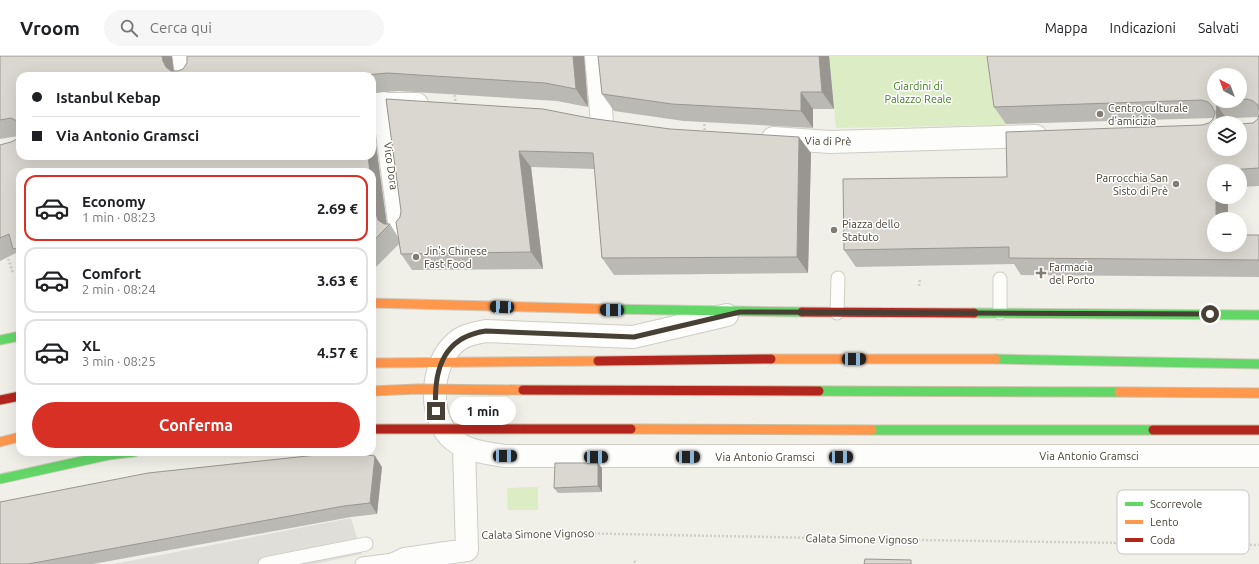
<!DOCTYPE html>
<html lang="it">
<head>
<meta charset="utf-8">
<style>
  :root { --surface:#fff; --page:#f6f6f6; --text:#202124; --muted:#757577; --line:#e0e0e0; --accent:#d93025 }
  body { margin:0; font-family:Ubuntu,sans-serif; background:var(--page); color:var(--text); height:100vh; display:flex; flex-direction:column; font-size:15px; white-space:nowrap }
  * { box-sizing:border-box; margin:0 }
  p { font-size:13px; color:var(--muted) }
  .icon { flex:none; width:22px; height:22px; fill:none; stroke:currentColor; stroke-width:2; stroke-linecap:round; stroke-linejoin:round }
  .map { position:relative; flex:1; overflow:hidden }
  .panel { position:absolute; left:16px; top:112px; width:360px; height:288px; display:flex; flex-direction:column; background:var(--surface); border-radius:12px; box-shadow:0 4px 16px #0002 }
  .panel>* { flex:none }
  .hud { position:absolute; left:16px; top:16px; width:360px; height:88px; border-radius:12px; box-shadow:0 4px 16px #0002; display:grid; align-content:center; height:88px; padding:0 16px; background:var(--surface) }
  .needle { width:26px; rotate:319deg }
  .buttons { position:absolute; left:1207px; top:12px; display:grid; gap:8px }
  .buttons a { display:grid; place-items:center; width:40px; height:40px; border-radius:50%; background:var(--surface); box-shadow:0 4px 16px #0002; font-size:20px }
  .end { position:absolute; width:18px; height:18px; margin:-9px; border:5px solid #474034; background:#fff; box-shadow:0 0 0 2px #fff }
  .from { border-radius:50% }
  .bubble { position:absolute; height:28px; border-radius:14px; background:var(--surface); box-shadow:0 4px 16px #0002; font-size:13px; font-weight:700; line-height:28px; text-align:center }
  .car { position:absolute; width:12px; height:24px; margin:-12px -6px; border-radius:5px; box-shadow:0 0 3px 1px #0007; background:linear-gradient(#222 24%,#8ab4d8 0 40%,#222 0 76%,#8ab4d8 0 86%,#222 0) }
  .hud b { display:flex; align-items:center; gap:14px; height:38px; font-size:15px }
  .hud b+b { border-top:1px solid var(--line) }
  .hud i { width:10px; height:10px; background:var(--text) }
  ul { padding:7px 0 0; list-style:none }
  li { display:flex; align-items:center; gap:12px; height:66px; margin:0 8px 6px; padding:0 8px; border:2px solid var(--line); border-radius:12px }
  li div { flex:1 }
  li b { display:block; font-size:15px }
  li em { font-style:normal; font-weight:700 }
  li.active { border-color:var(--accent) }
  li>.icon { width:36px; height:36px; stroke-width:1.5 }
  .action { display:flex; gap:8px; margin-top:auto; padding:8px 16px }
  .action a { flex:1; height:46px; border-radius:24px; background:var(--accent); color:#fff; font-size:16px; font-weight:700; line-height:46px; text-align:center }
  header { display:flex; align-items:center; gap:24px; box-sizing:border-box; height:56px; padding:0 20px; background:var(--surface); border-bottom:1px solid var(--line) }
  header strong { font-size:19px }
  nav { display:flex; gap:22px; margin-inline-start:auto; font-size:14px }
  .search { width:280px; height:36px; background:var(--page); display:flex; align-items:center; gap:10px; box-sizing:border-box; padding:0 14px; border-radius:22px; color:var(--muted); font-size:15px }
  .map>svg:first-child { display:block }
  .green { fill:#dcedc6 }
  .parking { fill:#dfded8 }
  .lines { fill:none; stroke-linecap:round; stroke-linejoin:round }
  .lane-casing { stroke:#ceccc5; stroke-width:15 }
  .street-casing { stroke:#ceccc5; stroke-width:24 }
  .fast-casing { stroke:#d0ccbe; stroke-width:11 }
  .slow-casing { stroke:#d0ccbe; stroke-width:11 }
  .jam-casing { stroke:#d0ccbe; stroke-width:11 }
  .path { stroke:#d1cec9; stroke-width:2.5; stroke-dasharray:2 2; stroke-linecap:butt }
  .lane { stroke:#fdfdfc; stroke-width:13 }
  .street { stroke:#fdfdfc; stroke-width:22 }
  .fast { stroke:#63d668; stroke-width:9 }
  .slow { stroke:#ff974d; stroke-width:9 }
  .jam { stroke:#b3261e; stroke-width:9 }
  .fast-bridge-casing { stroke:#cabea1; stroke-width:11; stroke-linecap:butt }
  .slow-bridge-casing { stroke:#cabea1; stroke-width:11; stroke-linecap:butt }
  .jam-bridge-casing { stroke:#cabea1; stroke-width:11; stroke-linecap:butt }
  .fast-bridge { stroke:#63d668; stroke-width:9 }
  .slow-bridge { stroke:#ff974d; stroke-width:9 }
  .jam-bridge { stroke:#b3261e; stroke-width:9 }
  .wall { fill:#bbb9b3; fill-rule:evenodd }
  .shaded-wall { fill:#999692 }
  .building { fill:#dad7d0; stroke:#999692 }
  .route { stroke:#474034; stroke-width:5 }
  .poi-dot { fill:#827d73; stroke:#fff; stroke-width:1.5 }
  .labels { text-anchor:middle; stroke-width:3; stroke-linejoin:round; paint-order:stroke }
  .park-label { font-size:11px; fill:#417d23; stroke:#fff }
  .poi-label { font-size:11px; fill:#474034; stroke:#fff; text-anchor:start }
  .street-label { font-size:11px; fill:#474034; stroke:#fff }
  .key { fill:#fff; stroke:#c8c6c2; stroke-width:1 }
  .key-label { font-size:11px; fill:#474034 }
</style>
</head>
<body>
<header>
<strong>Vroom</strong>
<div class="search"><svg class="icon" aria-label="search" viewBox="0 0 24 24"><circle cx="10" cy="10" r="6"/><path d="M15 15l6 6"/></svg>Cerca qui</div>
<nav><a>Mappa</a><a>Indicazioni</a><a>Salvati</a></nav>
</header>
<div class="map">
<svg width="1259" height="508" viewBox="0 0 1259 508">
  <rect width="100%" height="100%" fill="#f0efe8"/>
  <path class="green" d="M 829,0 L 997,0 L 1006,69 L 836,72 Z
    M 538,431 L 538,454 L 508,454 L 507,432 Z"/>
  <path class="parking" d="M 351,462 L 362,498 L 314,508 L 114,508 Z"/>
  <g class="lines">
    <defs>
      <path id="lane" d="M 1000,223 L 1000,257
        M 837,257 L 838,222
        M 265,508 L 366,488
        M 362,508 L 401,503"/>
      <path id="street" d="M 183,0 L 187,20
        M 596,0 L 602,66
        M 383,47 L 400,173
        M 372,48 L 417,48
        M 773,82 L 830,86 L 1036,80
        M 727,259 L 633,281 L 486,275 C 477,277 468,278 460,283 C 432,301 426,355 449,380 C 463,395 486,397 505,400 L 1259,400
        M 394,508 L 405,503 L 467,494 L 464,391"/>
      <path id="fast" d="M 606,253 L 802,256
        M 974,257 L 1259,259
        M 0,284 L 20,280
        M 996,303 L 1259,308
        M 0,423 L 109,399 L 134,396"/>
      <path id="slow" d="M 372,247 L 606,253
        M 771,303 L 996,303
        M 372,307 L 598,305
        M 0,386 L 20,381"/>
      <path id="jam" d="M 802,256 L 974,257
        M 598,305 L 771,303
        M 0,344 L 20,340"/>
    </defs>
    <use href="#lane" class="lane-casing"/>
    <use href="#street" class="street-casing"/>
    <use href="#fast" class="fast-casing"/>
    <use href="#slow" class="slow-casing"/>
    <use href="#jam" class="jam-casing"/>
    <path class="path" d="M 454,35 L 456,50
      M 704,64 L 705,77
      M 7,199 L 13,217
      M 919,230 L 920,223
      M 494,478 L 570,477 L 918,484 L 1259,489
      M 634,505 L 637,508"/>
    <use href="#lane" class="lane"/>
    <use href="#street" class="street"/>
    <use href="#fast" class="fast"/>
    <use href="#slow" class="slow"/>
    <use href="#jam" class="jam"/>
    <defs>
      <path id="fast-bridge" d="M 819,335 L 1119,336
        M 872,374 L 1153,374"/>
      <path id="slow-bridge" d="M 372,335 L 418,333 L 523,334
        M 1119,336 L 1259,337
        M 631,373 L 872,374"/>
      <path id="jam-bridge" d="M 523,334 L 819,335
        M 372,373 L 631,373
        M 1153,374 L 1259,374"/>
    </defs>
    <use href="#fast-bridge" class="fast-bridge-casing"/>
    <use href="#slow-bridge" class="slow-bridge-casing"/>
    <use href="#jam-bridge" class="jam-bridge-casing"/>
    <use href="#fast-bridge" class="fast-bridge"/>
    <use href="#slow-bridge" class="slow-bridge"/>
    <use href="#jam-bridge" class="jam-bridge"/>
  </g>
  <path class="wall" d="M 0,0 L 172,0 L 174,15 L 584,1 L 588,51 L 557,45 L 399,35 L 372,37 L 372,20 L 20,20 L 372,100 L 372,60 L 387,168 L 390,168 L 398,181 L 401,155 L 386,43 L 589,62 L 811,97 L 808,217 L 614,219 L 602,202 L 595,113 L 531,111 L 543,213 L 412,214 L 401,198 L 399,188 L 372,215 L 372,116 L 20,116 L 20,203 L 16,197 L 0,205 L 0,89 L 11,86 L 17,83 L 19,80 L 0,83 Z
    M 829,0 L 834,53 L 813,53 L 813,72 L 684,65 L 614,55 L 602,38 Z
    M 1259,0 L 1259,130 L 1240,131 L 1240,115 L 1214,115 L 1214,141 L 1228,141 L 1228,163 L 1214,163 L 1214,189 L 1259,179 L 1259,221 L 1021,219 L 1014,208 L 856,211 L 844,194 L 1007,121 L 1202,69 L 1209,67 L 1213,63 L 1213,62 L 1006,68 L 994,51 ZM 1240,19 L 1240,45 L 1214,45 ZM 1258,61 L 1258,63 L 1253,67 L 1214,93 L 1229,66 L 1234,62 Z
    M 598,407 L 602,412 L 602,436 L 558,437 L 554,432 Z
    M 382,411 L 377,458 L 351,461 L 93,508 L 0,508 Z"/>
  <path class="shaded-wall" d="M 162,0 L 172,0 L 174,20 L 166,11 L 163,5 Z
    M 573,0 L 584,0 L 588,51 L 576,33 Z
    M 819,0 L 829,0 L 834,53 L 822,36 Z
    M 801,36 L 813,53 L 813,72 L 801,55 Z
    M 1217,49 L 1229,66 L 1229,67 L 1221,67 L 1217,63 L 1216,56 Z
    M 372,60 L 387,171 L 378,164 L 376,158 L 372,130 L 372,116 L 370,116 L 368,100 L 372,100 Z
    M 799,81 L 811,97 L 808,217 L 797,201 Z
    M 519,95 L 531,111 L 543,213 L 531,196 Z
    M 1216,141 L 1228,141 L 1228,163 L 1216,163 Z
    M 375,400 L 382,411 L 377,458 L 370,447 Z
    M 598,407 L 602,412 L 602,436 L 598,430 Z"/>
  <path class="building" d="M 0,0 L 162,0 L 163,5 L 166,11 L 171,15 L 178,15 L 183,13 L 187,7 L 187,0 L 573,0 L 576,33 L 545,27 L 387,17 L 356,20 L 20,20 L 20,70 L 17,65 L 11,62 L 0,64 Z
    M 598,0 L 819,0 L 822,36 L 801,36 L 801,55 L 672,48 L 602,38 Z
    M 987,0 L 1259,0 L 1259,54 L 1258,49 L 1253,45 L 1247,43 L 1240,44 L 1240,19 L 1214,19 L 1214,45 L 1222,45 L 1217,49 L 1216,56 L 1217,63 L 1222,67 L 1214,67 L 1214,93 L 1240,93 L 1240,68 L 1253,67 L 1258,63 L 1259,58 L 1259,112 L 1214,115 L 1214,141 L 1216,141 L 1216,163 L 1214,163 L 1214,189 L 1240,189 L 1240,179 L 1259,179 L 1259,204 L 1009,202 L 1009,191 L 844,194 L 843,123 L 1007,121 L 1006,76 L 1202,69 L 1209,67 L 1213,63 L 1215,57 L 1212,50 L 1208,46 L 1202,44 L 994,51 Z
    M 386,43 L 543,53 L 589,62 L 670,73 L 799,81 L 797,201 L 602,202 L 593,97 L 519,95 L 531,196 L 401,198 L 396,166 L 400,161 L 401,155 Z
    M 20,73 L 20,100 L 368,100 L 370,116 L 20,116 L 20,192 L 13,193 L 9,178 L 0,182 L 0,89 L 11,86 L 17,83 L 20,78 Z
    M 372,130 L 376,158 L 378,164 L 384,168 L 390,168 L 372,186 Z
    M 345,396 L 375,400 L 370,447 L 344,450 L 28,508 L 0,508 L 0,446 L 148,417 Z
    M 555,407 L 598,407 L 598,430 L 554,432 Z
    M 865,503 L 911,504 L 911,508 L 864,508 Z"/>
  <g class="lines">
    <path class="route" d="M 436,355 C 433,316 442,281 486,275 L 634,281 L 740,256 L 1210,258"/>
  </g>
  <g class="poi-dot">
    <circle cx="1100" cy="58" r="4"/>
    <circle cx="1176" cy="128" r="4"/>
    <circle cx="834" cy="174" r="4"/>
    <circle cx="416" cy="201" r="4"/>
    <path d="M1039 211h4v4h4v4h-4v4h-4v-4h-4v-4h4z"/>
  </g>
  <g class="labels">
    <g class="park-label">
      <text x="918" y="34">Giardini di<tspan x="918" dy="13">Palazzo Reale</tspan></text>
    </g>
    <g class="poi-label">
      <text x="1108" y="56">Centro culturale<tspan x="1108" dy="13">d'amicizia</tspan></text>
      <text x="1168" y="126" text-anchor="end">Parrocchia San<tspan x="1168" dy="13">Sisto di Prè</tspan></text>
      <text x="842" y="172">Piazza dello<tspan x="842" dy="13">Statuto</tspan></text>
      <text x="424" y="199">Jin's Chinese<tspan x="424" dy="13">Fast Food</tspan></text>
      <text x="1049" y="215">Farmacia<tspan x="1049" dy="13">del Porto</tspan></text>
    </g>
    <g class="street-label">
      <text transform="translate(828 85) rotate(1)" y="4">Via di Prè</text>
      <text transform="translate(391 110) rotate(82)" y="4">Vico Dora</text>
      <text x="1089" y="404">Via Antonio Gramsci</text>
      <text x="765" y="405">Via Antonio Gramsci</text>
      <text transform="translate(538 478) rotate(-1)" y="4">Calata Simone Vignoso</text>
      <text transform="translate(862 483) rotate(1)" y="4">Calata Simone Vignoso</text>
    </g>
  </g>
  <rect x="1117" y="434" width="132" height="64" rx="6" class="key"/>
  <rect x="1125" y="446" width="18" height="4" fill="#63d668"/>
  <rect x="1125" y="464" width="18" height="4" fill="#ff974d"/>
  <rect x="1125" y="482" width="18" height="4" fill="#b3261e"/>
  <g class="key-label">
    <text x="1150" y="452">Scorrevole</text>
    <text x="1150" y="470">Lento</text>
    <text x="1150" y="488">Coda</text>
  </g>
</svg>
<div class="buttons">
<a><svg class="needle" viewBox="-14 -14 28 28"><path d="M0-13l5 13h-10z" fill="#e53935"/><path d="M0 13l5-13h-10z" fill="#757577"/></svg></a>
<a><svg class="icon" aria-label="layers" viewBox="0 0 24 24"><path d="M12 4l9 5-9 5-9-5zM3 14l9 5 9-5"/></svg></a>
<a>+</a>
<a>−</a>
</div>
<i class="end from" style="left:1210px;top:258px"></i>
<i class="end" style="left:436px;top:355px"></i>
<div class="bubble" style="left:450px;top:341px;width:66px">1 min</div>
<i class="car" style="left:502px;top:251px;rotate:273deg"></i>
<i class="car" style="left:612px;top:254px;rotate:271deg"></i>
<i class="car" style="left:854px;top:303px;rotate:89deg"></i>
<i class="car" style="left:505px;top:400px;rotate:90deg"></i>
<i class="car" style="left:596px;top:401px;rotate:91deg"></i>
<i class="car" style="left:688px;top:401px;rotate:90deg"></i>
<i class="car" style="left:841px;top:401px;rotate:90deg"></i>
<div class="hud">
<b><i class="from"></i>Istanbul Kebap</b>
<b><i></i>Via Antonio Gramsci</b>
</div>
<section class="panel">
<ul>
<li class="active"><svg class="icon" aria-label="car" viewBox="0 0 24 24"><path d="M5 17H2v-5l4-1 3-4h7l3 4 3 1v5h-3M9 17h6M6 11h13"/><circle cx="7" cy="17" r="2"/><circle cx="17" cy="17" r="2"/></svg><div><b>Economy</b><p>1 min · 08:23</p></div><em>2.69 €</em></li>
<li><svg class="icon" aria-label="car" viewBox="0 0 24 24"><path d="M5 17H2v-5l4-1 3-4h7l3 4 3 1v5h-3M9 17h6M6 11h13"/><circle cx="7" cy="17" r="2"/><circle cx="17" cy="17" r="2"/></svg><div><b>Comfort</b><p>2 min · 08:24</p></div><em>3.63 €</em></li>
<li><svg class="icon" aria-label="car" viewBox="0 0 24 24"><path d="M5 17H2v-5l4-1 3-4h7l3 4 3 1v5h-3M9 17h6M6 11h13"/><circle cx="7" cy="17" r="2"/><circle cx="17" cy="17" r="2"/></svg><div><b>XL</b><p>3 min · 08:25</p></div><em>4.57 €</em></li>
</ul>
<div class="action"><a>Conferma</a></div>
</section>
</div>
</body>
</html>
